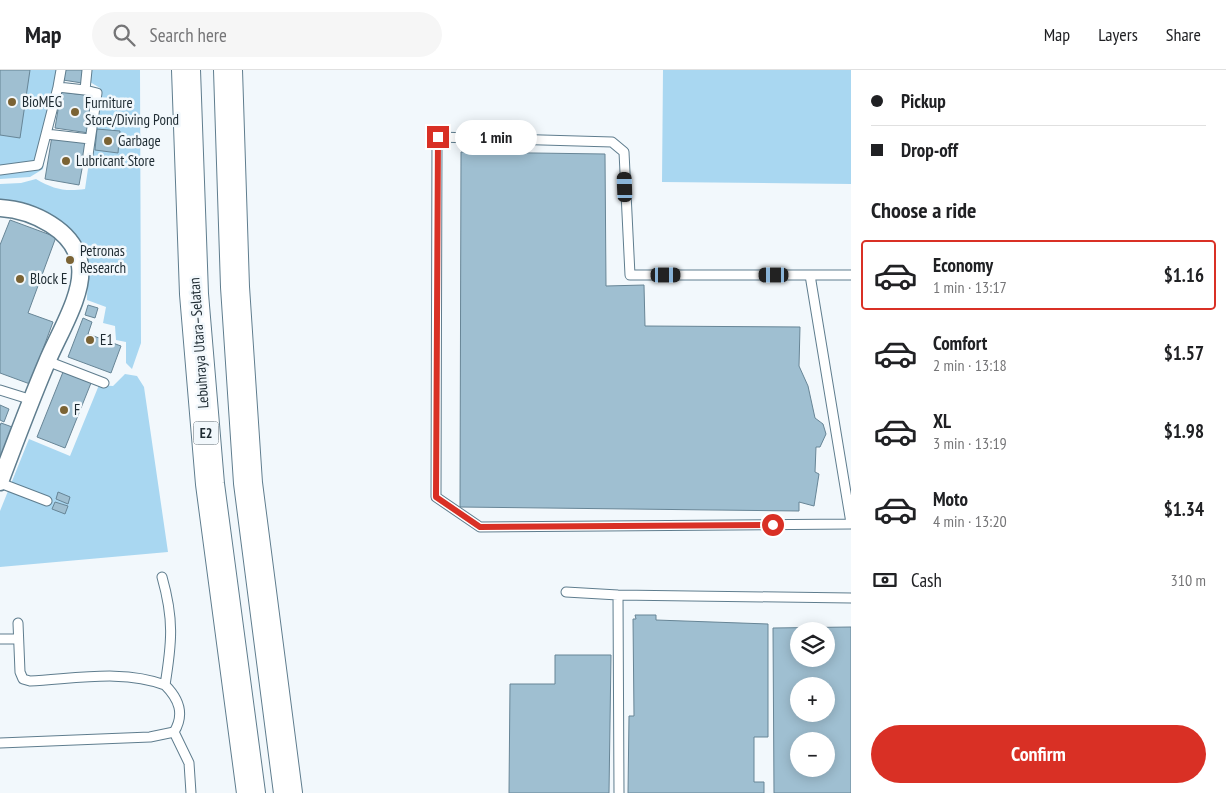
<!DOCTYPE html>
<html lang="en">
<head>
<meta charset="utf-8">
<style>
  :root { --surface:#fff; --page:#f6f6f6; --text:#202124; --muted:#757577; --line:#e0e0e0; --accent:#d93025 }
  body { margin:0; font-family:"PT Sans Narrow",sans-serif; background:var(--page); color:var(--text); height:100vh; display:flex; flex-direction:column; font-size:19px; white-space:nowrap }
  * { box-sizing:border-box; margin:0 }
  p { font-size:16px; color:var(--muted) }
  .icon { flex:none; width:28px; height:28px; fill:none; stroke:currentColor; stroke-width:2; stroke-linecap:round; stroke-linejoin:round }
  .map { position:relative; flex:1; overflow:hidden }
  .panel { display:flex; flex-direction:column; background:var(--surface); width:375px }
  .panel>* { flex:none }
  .top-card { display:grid; align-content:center; height:110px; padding:0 20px; background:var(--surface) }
  .controls { position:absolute; left:790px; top:552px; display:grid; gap:10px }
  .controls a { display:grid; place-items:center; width:45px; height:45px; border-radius:50%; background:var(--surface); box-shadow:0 2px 12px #0003; font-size:25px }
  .end { position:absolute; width:22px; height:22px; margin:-11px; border:6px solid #d93025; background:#fff; box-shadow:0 0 0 2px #fff }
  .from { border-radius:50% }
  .bubble { position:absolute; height:35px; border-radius:18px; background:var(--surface); box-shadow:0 2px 12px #0003; font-size:16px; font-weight:800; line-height:35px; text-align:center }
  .car { position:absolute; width:15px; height:30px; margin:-15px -8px; border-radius:6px; box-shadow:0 0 4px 1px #0007; background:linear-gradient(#222 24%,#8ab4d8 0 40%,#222 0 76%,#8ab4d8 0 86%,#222 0) }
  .top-card b { display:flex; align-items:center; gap:18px; height:48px; font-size:19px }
  .top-card b+b { border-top:1px solid var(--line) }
  .top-card i { width:12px; height:12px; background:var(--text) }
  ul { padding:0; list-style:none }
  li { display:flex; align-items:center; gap:15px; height:70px; margin:0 10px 8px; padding:0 10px; border:2px solid transparent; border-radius:5px }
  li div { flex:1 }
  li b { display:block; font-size:19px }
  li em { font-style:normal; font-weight:800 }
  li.active { border-color:var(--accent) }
  li>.icon { width:45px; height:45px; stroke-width:1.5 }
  h2 { padding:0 20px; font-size:22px; line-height:60px }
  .pay { display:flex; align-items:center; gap:12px; height:55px; padding:0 20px; font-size:19px }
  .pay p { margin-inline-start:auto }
  .button { display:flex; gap:10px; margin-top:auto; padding:10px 20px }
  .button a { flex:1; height:58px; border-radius:30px; background:var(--accent); color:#fff; font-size:20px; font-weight:800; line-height:58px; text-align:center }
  header { display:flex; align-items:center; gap:30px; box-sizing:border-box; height:70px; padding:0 25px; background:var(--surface); border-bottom:1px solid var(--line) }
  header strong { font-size:24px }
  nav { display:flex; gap:28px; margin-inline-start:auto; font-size:18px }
  .search { width:350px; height:45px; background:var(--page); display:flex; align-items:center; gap:12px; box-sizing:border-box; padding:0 18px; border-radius:28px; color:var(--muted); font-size:19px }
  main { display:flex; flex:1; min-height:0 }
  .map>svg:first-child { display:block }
  .green { fill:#a9d7f1 }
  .building { fill:#9fbfd1; stroke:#678596; fill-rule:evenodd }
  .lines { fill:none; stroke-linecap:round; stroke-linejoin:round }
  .service-casing { stroke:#5f7d8e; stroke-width:11 }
  .minor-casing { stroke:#5f7d8e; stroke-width:19 }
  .motorway-casing { stroke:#5f7d8e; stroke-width:30 }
  .service { stroke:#fff; stroke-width:9 }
  .minor { stroke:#fff; stroke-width:16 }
  .motorway { stroke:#fff; stroke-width:28 }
  .route { stroke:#d93025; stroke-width:6 }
  .poi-dot { fill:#7b6334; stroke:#f2f8fc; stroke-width:2 }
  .labels { text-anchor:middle; stroke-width:5; stroke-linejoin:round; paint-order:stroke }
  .shield { fill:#f2f8fc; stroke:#5e686f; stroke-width:1 }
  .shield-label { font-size:14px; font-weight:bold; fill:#1e2b32 }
  .poi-label { font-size:15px; fill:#1e2b32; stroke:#f2f8fc; text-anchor:start }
  .street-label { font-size:15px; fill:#1e2b32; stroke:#f2f8fc }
</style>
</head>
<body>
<header>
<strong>Map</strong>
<div class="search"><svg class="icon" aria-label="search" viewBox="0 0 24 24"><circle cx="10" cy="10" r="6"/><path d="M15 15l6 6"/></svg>Search here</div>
<nav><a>Map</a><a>Layers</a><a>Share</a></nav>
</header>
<main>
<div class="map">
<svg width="851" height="723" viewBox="0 0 851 723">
  <rect width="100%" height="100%" fill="#f2f8fc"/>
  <path class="green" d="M 0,0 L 61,0 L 49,53 L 43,99 L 30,107 L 0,109 Z
    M 91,0 L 140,0 L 141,273 L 132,299 L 126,293 L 126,272 L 116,270 L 115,256 L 103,253 L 106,237 L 87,230 C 87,216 90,200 86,187 C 74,148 37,134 0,130 L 0,114 L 21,113 L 36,109 C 53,119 65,122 85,119 L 100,18 L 90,12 Z
    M 663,0 L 851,0 L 851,114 L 662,112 Z
    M 125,304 L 137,306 L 144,317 L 168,482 L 0,497 L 0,441 L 29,369 L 70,386 L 99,315 L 113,316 Z"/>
  <path class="building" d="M 0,0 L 30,0 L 20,68 L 0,65 Z
    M 65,0 L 83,0 L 82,13 L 63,10 Z
    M 61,22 L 93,26 L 89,63 L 55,58 Z
    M 97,59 L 120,61 L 118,83 L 95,80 Z
    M 52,66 L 87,72 L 79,115 L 45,109 Z
    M 461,82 L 605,84 L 606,216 L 644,215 L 645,256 L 800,257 L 799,296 L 808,316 L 815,348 L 823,354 L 826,364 L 820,377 L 816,377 L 815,402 L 819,404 L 814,436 L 799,432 L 799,441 L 460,437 Z
    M 10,150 L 56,167 L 28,243 L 53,252 L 30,314 L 0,303 L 0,175 Z
    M 88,235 L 98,238 L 95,248 L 85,245 Z
    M 83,248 L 92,252 L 88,264 L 121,276 L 111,303 L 68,287 Z
    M 63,302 L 91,313 L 65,378 L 37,367 Z
    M 0,335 L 9,339 L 4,352 L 0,350 Z
    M 1,353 L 15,358 L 0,394 L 0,356 Z
    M 58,422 L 70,427 L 68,434 L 56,429 Z
    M 55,432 L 68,436 L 65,444 L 52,439 Z
    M 635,545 L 656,545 L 656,550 L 768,554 L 768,667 L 754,667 L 754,712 L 764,712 L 764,723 L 628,723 L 629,646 L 634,646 L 633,549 L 636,549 Z
    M 851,557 L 851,723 L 774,723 L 773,558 ZM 799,561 L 826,561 L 826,589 L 799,589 ZM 799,616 L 826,616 L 826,644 L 799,644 ZM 799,671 L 826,671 L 826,699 L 799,699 Z
    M 555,585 L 611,585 L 609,723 L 509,723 L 510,614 L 555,614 Z"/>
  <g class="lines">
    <defs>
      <path id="service" d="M 87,0 L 85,20 L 97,23 L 88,85
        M 58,17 L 61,0
        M 46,64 L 58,17 L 85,20
        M 0,100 L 38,95 L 46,64 L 90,69
        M 810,205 L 851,453
        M 851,205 L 630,205 L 624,82 L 612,72 L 437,67 L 436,427 L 480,457 L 851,454
        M 47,291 L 104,313
        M 0,320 L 32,330
        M 0,413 L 47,431
        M 566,522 L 618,525 L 851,528
        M 618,525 L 619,723
        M 18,553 L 20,602 L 23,609 L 30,611 C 74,609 123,599 165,615
        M 0,569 L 18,569
        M 174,662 L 189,693 L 191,723
        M 0,673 L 150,667 L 174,662 C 185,644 179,629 165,615 C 172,572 174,549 162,507"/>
      <path id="minor" d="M 0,138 C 32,140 76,160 80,196 C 84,224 58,265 47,292 C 30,332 15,372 0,412"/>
      <path id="motorway" d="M 186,0 L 194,224 L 210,414 L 251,723
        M 228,0 L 235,217 L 248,413 L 288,723"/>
    </defs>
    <use href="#service" class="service-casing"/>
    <use href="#minor" class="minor-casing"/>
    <use href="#motorway" class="motorway-casing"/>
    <use href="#service" class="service"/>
    <use href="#minor" class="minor"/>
    <use href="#motorway" class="motorway"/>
  </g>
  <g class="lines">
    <path class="route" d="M 438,67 L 436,427 L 480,457 L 773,455"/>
  </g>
  <g class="poi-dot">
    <circle cx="12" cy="32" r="5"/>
    <circle cx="75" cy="42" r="5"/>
    <circle cx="108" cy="71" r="5"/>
    <circle cx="66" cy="91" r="5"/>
    <circle cx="70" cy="190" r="5"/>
    <circle cx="20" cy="209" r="5"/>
    <circle cx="90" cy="270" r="5"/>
    <circle cx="64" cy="340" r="5"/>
  </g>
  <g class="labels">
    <rect class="shield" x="193.5" y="351.5" width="25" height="23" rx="4"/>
    <g class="shield-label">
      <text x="206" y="368">E2</text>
    </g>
    <g class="poi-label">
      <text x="22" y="37">BioMEG</text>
      <text x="85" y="38">Furniture<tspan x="85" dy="17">Store/Diving Pond</tspan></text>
      <text x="118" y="76">Garbage</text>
      <text x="76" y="96">Lubricant Store</text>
      <text x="80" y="186">Petronas<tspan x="80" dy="17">Research</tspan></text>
      <text x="30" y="214">Block E</text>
      <text x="100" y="275">E1</text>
      <text x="74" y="345">F</text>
    </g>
    <g class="street-label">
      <text transform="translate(199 273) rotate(-94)" y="5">Lebuhraya Utara–Selatan</text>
    </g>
  </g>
</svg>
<div class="controls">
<a><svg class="icon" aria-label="layers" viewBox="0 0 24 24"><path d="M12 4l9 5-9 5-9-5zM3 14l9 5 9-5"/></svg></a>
<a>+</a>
<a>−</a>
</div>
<i class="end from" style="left:773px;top:455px"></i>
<i class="end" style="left:438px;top:67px"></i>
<div class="bubble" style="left:455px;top:50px;width:82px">1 min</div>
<i class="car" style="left:625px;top:117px;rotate:358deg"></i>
<i class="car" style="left:666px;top:205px;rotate:90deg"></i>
<i class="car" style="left:774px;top:205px;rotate:270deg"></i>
</div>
<section class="panel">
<div class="top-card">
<b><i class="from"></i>Pickup</b>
<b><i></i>Drop-off</b>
</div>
<h2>Choose a ride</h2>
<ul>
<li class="active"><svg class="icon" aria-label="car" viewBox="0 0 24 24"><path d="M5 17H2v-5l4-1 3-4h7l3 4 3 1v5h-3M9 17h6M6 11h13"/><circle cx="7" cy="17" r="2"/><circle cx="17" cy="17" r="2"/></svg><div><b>Economy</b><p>1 min · 13:17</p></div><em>$1.16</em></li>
<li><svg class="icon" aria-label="car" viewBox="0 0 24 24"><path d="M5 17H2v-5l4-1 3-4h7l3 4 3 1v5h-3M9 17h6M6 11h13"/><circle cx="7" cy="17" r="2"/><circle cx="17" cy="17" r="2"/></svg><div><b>Comfort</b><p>2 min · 13:18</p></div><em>$1.57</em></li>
<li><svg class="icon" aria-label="car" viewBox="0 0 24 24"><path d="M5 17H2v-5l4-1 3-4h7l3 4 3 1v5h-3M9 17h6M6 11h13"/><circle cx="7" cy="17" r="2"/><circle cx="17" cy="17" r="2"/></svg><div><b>XL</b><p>3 min · 13:19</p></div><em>$1.98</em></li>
<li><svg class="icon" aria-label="car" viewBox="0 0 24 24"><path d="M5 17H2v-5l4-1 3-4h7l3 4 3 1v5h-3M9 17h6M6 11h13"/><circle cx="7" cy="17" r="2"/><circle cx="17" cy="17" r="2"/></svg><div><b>Moto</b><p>4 min · 13:20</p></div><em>$1.34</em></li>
</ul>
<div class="pay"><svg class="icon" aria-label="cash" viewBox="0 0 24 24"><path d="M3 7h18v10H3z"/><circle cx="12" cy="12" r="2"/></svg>Cash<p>310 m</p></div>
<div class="button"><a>Confirm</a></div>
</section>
</main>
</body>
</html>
